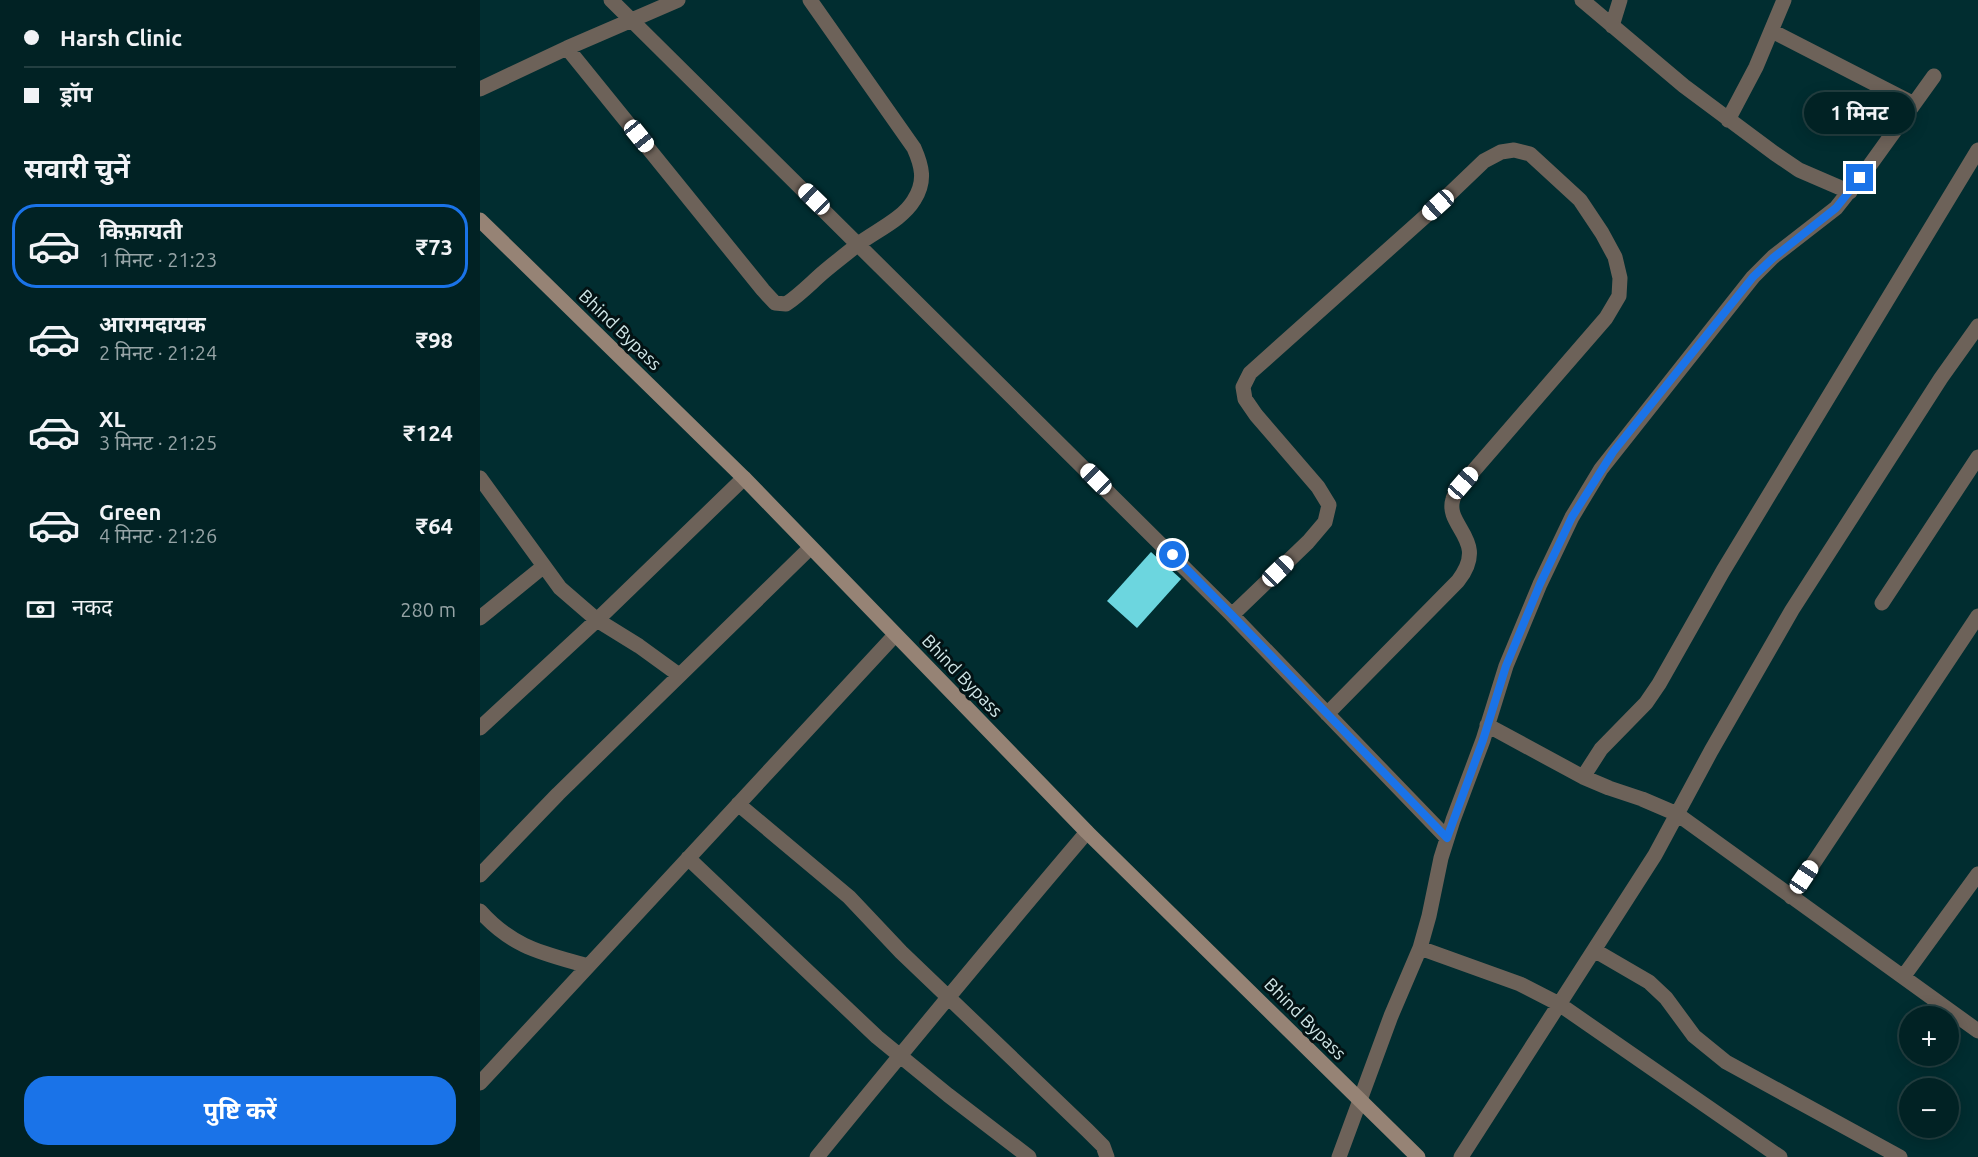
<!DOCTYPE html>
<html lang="hi">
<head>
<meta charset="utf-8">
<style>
  :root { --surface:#012224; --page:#0f2f31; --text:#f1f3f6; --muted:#96a4a6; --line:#233f41; --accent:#1a73e8 }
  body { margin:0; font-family:Ubuntu,"Noto Sans Devanagari",sans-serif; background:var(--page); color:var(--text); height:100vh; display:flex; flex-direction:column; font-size:22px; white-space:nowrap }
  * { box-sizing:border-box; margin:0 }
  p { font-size:20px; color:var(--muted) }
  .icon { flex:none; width:33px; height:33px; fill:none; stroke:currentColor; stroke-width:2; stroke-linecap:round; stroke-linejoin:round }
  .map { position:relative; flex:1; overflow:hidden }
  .details { display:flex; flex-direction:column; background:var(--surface); width:480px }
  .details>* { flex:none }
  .hud { display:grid; align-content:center; height:132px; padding:0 24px; background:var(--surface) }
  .buttons { position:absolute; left:1419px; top:1006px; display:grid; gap:12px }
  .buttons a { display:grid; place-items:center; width:60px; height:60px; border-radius:50%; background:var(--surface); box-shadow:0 3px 15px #0003,0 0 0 2px var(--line); font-size:30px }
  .end { position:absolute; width:27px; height:27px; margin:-14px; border:8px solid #1a73e8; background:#fff; box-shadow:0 0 0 3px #fff }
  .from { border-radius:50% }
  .bubble { position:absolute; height:42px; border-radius:21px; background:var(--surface); box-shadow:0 3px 15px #0003,0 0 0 2px var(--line); font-size:20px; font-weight:700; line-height:42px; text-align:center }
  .car { position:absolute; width:18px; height:36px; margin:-18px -9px; border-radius:8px; box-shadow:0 0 4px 2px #0007; background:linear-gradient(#fff 24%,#345 0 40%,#fff 0 76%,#345 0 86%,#fff 0) }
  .hud b { display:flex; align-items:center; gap:21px; height:57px; font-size:22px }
  .hud b+b { border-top:2px solid var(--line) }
  .hud i { width:15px; height:15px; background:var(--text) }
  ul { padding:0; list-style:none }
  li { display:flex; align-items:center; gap:18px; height:84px; margin:0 12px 9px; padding:0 12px; border:3px solid transparent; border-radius:24px }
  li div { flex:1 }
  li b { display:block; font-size:22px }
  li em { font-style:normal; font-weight:700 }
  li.current { border-color:var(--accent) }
  li>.icon { width:54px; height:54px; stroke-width:1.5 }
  h2 { padding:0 24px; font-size:27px; line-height:72px }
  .pay { display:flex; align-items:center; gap:15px; height:66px; padding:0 24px; font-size:22px }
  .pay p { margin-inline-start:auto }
  .button { display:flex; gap:12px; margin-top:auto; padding:12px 24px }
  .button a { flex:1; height:69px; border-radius:24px; background:var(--accent); color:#fff; font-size:24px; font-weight:700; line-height:69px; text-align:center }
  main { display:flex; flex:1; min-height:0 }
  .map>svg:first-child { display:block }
  .building { fill:#6cd6df }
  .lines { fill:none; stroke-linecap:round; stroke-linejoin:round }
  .street { stroke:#6d6259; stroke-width:15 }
  .secondary { stroke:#968375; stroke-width:15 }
  .route { stroke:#1a73e8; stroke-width:8 }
  .labels { text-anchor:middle; stroke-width:6; stroke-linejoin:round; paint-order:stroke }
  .street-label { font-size:18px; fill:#d1e7e8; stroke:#031214 }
</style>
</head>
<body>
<main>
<section class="details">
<div class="hud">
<b><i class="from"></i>Harsh Clinic</b>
<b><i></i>ड्रॉप</b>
</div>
<h2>सवारी चुनें</h2>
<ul>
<li class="current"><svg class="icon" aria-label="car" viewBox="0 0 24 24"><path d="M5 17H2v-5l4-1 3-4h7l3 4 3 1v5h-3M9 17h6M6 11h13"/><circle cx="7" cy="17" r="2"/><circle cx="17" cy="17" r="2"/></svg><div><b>किफ़ायती</b><p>1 मिनट · 21:23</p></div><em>₹73</em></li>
<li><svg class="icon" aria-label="car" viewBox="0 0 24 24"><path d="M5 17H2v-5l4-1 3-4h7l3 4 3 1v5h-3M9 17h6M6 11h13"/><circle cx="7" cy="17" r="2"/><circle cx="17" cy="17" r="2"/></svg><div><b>आरामदायक</b><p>2 मिनट · 21:24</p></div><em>₹98</em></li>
<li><svg class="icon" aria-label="car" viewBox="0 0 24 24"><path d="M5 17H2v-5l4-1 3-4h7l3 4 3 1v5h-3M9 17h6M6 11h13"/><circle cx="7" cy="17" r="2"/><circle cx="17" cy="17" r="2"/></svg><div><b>XL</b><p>3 मिनट · 21:25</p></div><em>₹124</em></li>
<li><svg class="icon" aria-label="car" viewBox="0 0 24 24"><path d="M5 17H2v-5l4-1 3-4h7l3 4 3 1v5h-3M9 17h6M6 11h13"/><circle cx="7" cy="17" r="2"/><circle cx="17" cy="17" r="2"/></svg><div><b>Green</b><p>4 मिनट · 21:26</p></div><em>₹64</em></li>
</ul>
<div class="pay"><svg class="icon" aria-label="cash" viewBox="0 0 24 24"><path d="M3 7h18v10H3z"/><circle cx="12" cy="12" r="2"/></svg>नकद<p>280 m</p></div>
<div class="button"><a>पुष्टि करें</a></div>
</section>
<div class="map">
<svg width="1498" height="1157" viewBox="0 0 1498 1157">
  <rect width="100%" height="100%" fill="#012d30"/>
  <path class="building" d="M 671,552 L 701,579 L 657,628 L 627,601 Z"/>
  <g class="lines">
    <path class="street" d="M 131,0 L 752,615 L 967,838
      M 1102,0 L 1204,86 L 1294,153 L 1319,170 L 1370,192
      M 1132,26 L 1140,0
      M 1292,31 L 1434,104
      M 87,48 L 283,290 L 295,303 L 306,304 C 318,296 327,287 338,277 C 350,266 364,256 377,245 C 395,231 422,220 434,200 C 446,181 442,166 434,148 L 330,0
      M 0,89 L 87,48 L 198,0
      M 1248,120 L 1276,67 L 1304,0
      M 0,478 L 80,588 L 117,620 L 159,646 L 199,675
      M 1402,603 L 1498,457
      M 752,615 L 828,542 L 845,522 L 849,505 L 838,487 L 776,415 L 765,399 L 763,387 L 770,373 L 958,205 L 1004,161 L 1021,152 L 1034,150 L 1050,154 L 1100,200 L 1122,233 L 1135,257 L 1140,278 L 1139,296 L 1126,318 L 983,483 C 980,488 974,494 973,499 C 964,527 1010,540 978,581 L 847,714
      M 0,618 L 64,566
      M 1007,725 L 1103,777 L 1129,788 L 1162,799 L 1197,814 L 1498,1031
      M 0,728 L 117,620 L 264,478
      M 1103,777 L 1121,749 L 1166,703 L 1179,684 L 1243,571 L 1498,150
      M 258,804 L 369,897 L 421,952 L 607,1130 L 623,1146 L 627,1157
      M 208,858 L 397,1037 L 468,1095 L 549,1157
      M 0,875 L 78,794 L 330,548
      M 1311,897 L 1498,616
      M 0,911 C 33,948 63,953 108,966
      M 940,948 L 1040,984 L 1079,1004 L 1300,1157
      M 1114,950 L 1169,982 L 1186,998 L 1214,1036 L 1246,1062 L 1420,1157
      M 1423,977 L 1498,874
      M 0,1083 L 415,635
      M 337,1157 C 426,1048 516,939 607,832
      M 859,1157 L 911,1016 L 940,948 L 949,916 L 961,858 L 973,820 L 1003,740 L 1026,666 L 1060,584 L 1092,517 L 1121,469 L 1273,277 L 1293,257 L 1356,208 L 1390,165 L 1454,76
      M 981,1157 L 1175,855 L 1231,751 L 1312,610 L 1461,378 L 1498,326"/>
    <path class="secondary" d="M 0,220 L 264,478 L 607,832 L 938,1157"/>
  </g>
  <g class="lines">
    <path class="route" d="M 693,555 L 752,615 L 967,838 L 1003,740 L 1026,666 L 1060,584 L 1092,517 L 1133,452 L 1273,277 L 1293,258 L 1356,208 L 1380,178"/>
  </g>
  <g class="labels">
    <g class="street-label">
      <text transform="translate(140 330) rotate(44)" y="6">Bhind Bypass</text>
      <text transform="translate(482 676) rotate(46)" y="6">Bhind Bypass</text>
      <text transform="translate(825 1019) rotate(45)" y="6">Bhind Bypass</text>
    </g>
  </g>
</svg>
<div class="buttons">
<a>+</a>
<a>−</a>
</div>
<i class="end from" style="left:693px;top:555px"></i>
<i class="end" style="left:1380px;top:178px"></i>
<div class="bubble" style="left:1324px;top:92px;width:111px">1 मिनट</div>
<i class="car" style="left:159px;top:136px;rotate:141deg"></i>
<i class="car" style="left:334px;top:199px;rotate:314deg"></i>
<i class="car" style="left:958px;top:205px;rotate:228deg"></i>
<i class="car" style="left:616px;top:479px;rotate:315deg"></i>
<i class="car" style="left:983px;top:483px;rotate:41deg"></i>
<i class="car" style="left:798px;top:571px;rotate:46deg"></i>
<i class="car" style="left:1324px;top:877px;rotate:34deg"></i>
</div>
</main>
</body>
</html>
